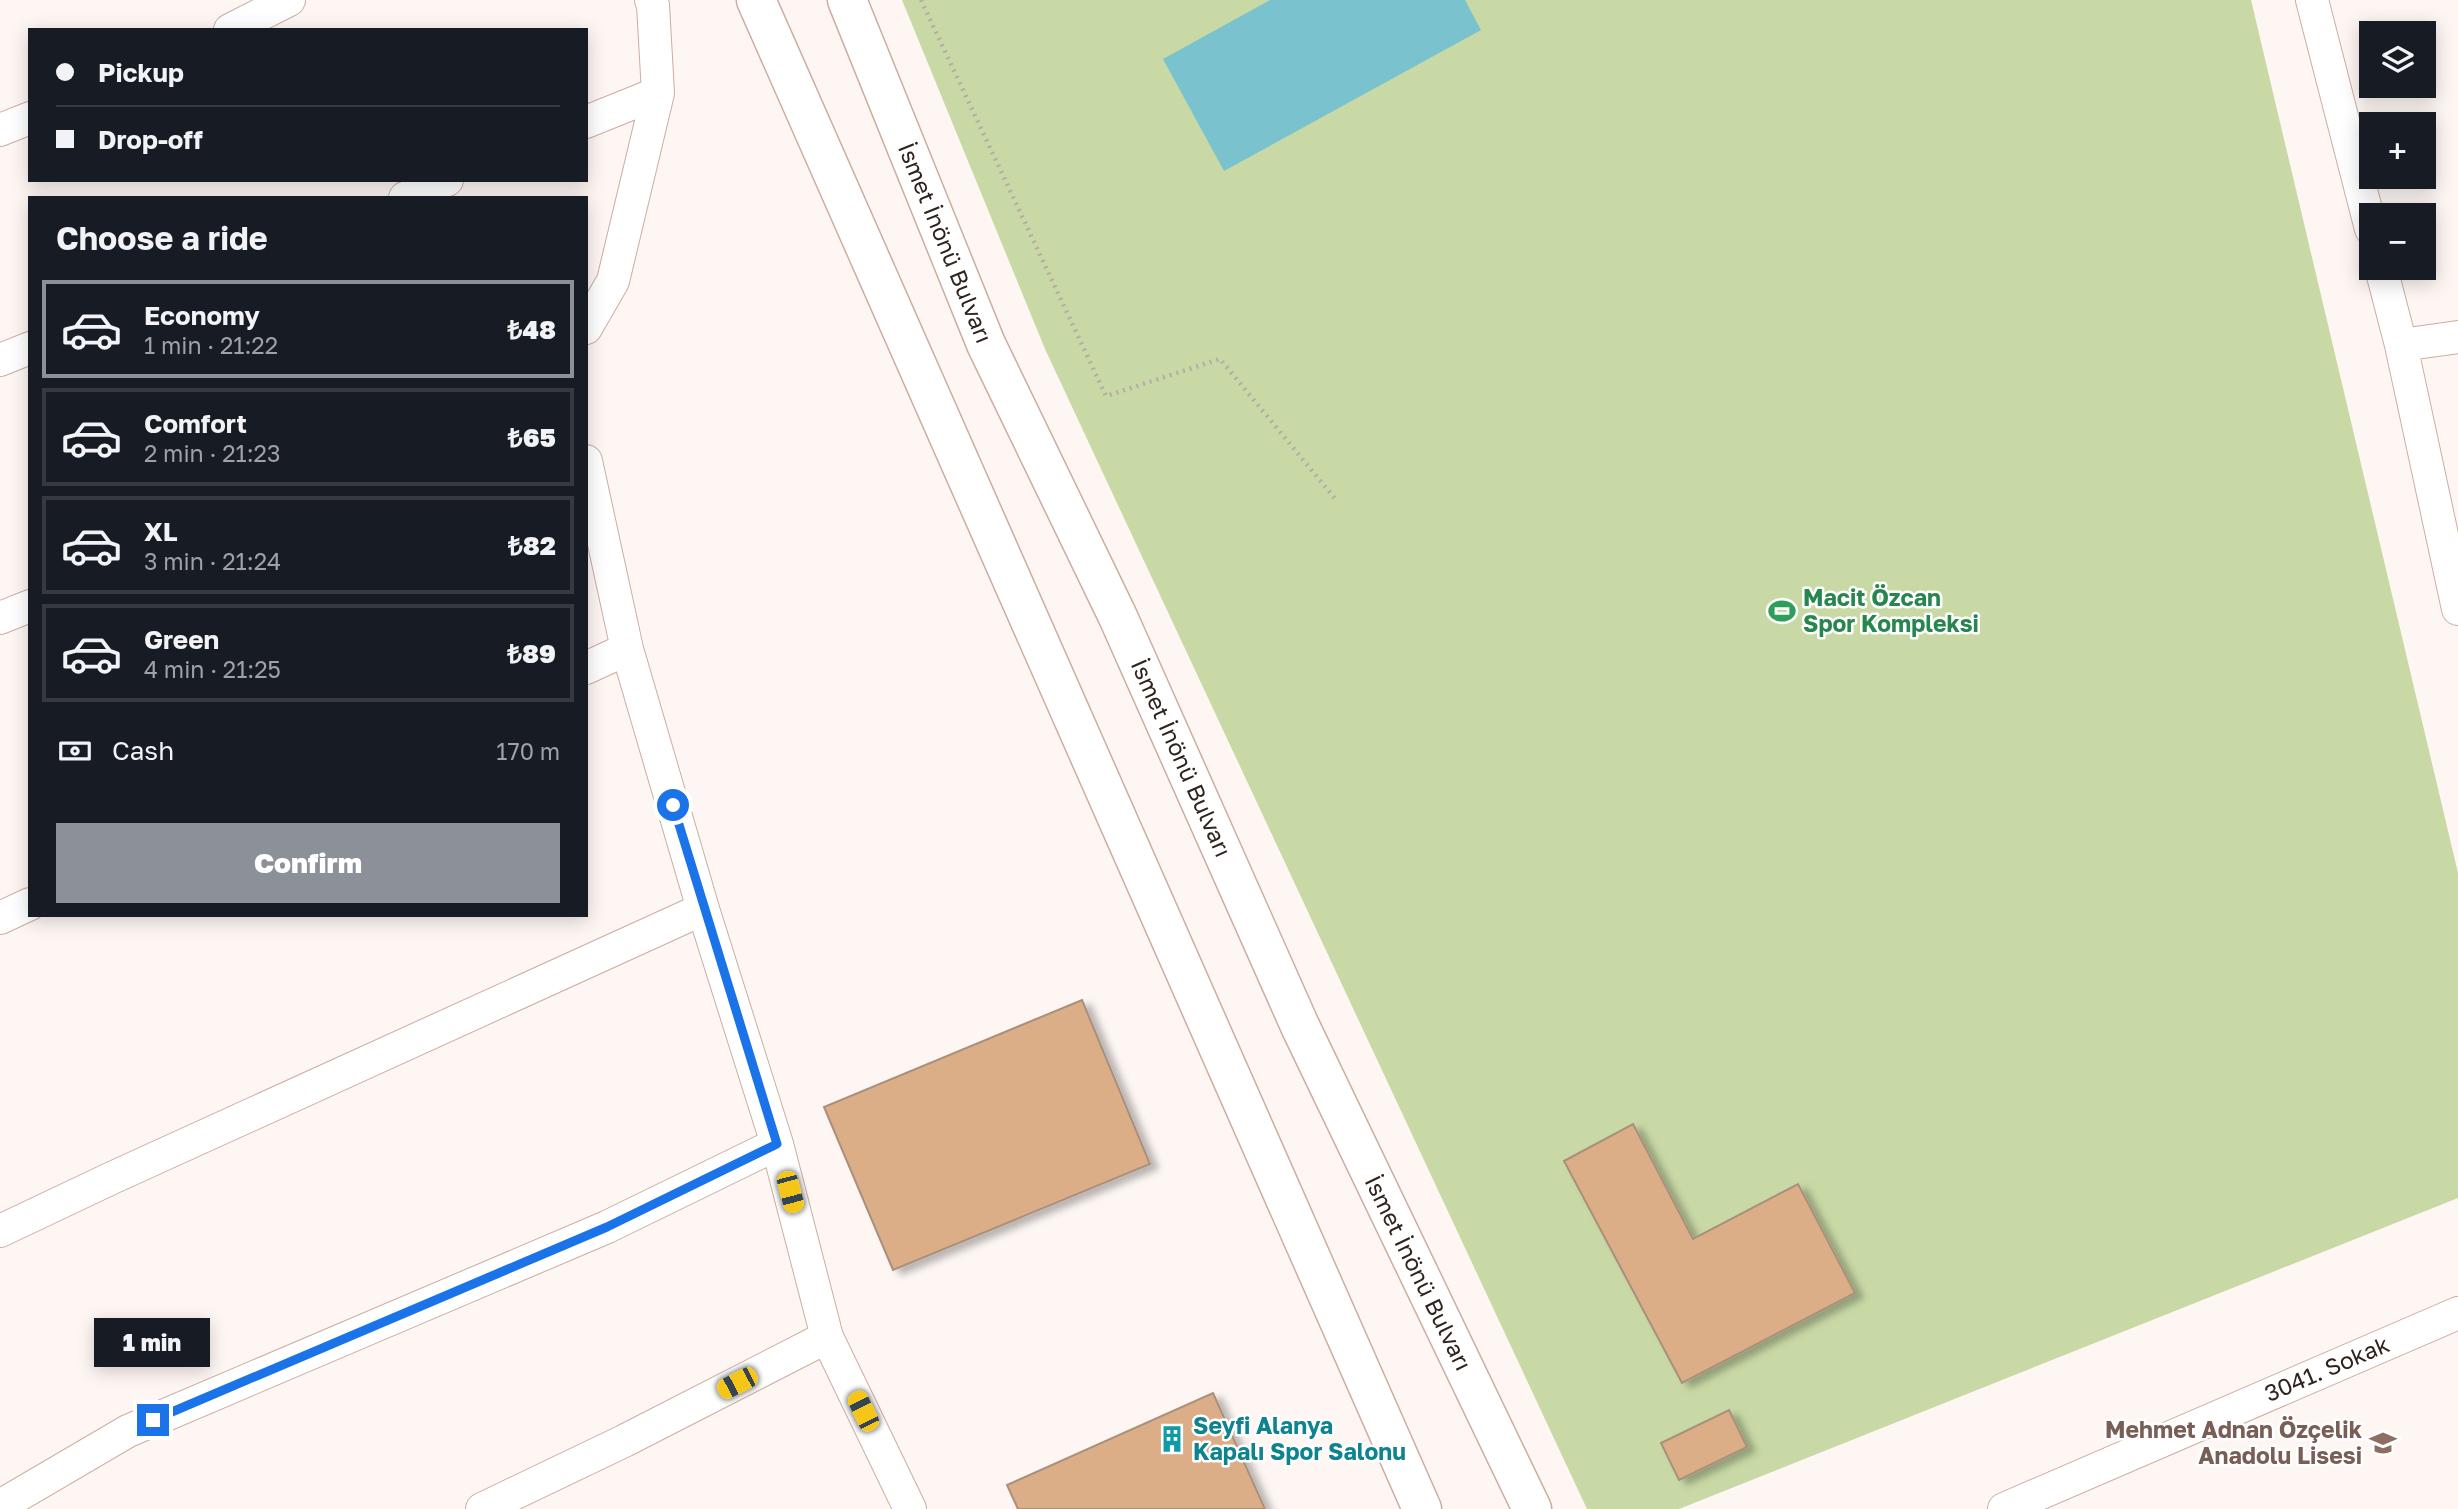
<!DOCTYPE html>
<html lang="en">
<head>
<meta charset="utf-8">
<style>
  :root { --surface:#171b24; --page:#242831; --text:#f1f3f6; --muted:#9ea1a6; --line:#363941; --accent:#8c9099 }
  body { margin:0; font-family:"Golos Text",sans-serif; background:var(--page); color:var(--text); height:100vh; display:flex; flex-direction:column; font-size:26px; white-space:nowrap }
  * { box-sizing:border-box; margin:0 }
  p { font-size:23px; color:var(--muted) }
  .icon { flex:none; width:38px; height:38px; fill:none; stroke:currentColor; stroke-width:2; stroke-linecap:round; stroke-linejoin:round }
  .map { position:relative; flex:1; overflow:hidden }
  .panel { position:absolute; left:28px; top:196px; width:560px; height:721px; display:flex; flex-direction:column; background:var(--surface); border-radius:0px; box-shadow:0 4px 18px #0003 }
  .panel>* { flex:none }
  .banner { position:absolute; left:28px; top:28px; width:560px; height:154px; border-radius:0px; box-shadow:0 4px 18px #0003; display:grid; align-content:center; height:154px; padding:0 28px; background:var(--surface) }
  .tools { position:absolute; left:2359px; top:21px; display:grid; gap:14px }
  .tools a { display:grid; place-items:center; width:77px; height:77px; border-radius:0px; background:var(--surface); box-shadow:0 4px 18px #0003; font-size:35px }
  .end { position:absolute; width:32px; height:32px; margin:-16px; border:9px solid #1a73e8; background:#fff; box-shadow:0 0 0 4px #fff }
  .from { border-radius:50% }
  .bubble { position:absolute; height:49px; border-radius:0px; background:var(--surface); box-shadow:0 4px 18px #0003; font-size:23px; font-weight:800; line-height:49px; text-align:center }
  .car { position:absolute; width:21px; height:42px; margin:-21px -10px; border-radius:9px; box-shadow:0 0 5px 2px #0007; background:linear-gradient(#f5c518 24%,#345 0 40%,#f5c518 0 76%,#345 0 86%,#f5c518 0) }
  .banner b { display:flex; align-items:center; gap:24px; height:66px; font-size:26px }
  .banner b+b { border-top:2px solid var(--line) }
  .banner i { width:18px; height:18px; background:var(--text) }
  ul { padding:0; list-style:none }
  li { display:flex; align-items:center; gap:21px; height:98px; margin:0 14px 10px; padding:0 14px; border:4px solid var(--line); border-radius:0px }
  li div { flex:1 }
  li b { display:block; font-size:26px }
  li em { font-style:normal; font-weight:800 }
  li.current { border-color:var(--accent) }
  li>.icon { width:63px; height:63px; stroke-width:1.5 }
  h2 { padding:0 28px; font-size:32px; line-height:84px }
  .pay { display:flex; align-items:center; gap:18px; height:77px; padding:0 28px; font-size:26px }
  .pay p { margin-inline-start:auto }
  .cta { display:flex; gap:14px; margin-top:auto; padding:14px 28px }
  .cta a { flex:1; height:80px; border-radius:0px; background:var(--accent); color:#fff; font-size:28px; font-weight:800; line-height:80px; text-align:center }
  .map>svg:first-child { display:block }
  .green { fill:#c8d9a5 }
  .water { fill:#7ac3ce }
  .building { fill:#dbae88; stroke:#a9907b; stroke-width:2; filter:url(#shadow) }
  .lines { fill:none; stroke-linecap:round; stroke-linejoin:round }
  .minor-casing { stroke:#cdada0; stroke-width:34 }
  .tertiary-casing { stroke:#cdada0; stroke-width:41 }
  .path { stroke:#b4aca8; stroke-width:4.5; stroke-dasharray:2 5; stroke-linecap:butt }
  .minor { stroke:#fff; stroke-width:32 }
  .tertiary { stroke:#fff; stroke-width:38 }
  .route { stroke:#1a73e8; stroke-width:9 }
  .labels { text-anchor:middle; stroke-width:5; stroke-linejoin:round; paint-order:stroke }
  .street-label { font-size:23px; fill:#2f231e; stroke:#fff }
  .leisure-label { font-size:23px; font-weight:bold; fill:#27864d; stroke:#fff; text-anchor:start }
  .culture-label { font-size:23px; font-weight:bold; fill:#0d838f; stroke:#fff; text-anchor:start }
  .education-label { font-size:23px; font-weight:bold; fill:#785e54; stroke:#fff; text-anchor:end }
</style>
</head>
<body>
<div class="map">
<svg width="2458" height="1509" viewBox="0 0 2458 1509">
  <defs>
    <filter id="shadow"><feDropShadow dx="8" dy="4.5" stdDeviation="3.5" flood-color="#0004"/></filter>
  </defs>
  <rect width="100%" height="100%" fill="#fdf6f3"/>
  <path class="green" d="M 902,0 L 2251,0 L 2458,873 L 2458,1198 L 1679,1509 L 1587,1509 L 1045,349 Z"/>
  <path class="water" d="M 1270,0 L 1465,0 L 1481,30 L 1224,171 L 1163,59 Z"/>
  <path class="building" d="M 1082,1000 L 1150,1164 L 893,1270 L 824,1107 Z
    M 1633,1124 L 1693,1239 L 1798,1184 L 1855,1293 L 1682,1383 L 1564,1161 Z
    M 1213,1393 L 1265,1509 L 1018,1509 L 1007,1485 Z
    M 1729,1410 L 1747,1447 L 1679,1480 L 1661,1443 Z"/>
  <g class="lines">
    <defs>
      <path id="minor" d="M 2312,0 L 2371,229
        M 230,30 L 289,0
        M 586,122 L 658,93
        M 0,130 L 30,118
        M 405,198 L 447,180
        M 2381,268 L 2401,345 L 2458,609
        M 586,328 L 613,281 L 658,93 L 653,5 L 651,0
        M 2401,345 L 2458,337
        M 0,360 L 30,348
        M 586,461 L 627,649 L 703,909 L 777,1144 L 827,1337 L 910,1509
        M 0,618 L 30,606
        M 586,668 L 627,649
        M 0,918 L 30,904
        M 0,1231 L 114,1177 L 703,909
        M 0,1506 L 128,1431 L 607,1227 L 777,1144
        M 482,1509 L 624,1441 L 827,1337
        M 2004,1509 L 2458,1313"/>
      <path id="tertiary" d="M 756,0 L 1422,1509
        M 847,0 L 986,344 L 1118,617 L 1300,1026 L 1532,1509"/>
    </defs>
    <use href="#minor" class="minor-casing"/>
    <use href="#tertiary" class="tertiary-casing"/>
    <path class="path" d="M 921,0 L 1106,396 L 1220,359 L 1337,501"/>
    <use href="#minor" class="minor"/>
    <use href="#tertiary" class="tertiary"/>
  </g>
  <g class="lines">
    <path class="route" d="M 153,1420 L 607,1227 L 777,1144 L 673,805"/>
  </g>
  <defs>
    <symbol id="stadium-bare" viewBox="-9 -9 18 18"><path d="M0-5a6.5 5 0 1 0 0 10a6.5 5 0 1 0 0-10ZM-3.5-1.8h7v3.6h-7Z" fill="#2e9e5b" stroke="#fff" stroke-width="2.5" paint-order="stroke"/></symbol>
    <symbol id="building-bare" viewBox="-9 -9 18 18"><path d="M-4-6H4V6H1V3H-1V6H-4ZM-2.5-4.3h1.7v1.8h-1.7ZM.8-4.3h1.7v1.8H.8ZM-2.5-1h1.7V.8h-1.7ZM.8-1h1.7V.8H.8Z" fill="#0f9aa8" stroke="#fff" stroke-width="2.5" paint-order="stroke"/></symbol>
    <symbol id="school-bare" viewBox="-9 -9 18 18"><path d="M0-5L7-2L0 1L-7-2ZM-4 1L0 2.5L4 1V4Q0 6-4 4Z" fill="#8d6e63" stroke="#fff" stroke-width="2.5" paint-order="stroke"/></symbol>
  </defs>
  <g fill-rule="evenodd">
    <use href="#stadium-bare" x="1763" y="592" width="38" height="38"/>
    <use href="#building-bare" x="1153" y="1420" width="38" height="38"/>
    <use href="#school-bare" x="2364" y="1424" width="38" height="38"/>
  </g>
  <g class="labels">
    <g class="street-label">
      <text transform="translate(945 243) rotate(68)" y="8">İsmet İnönü Bulvarı</text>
      <text transform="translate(1181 758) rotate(66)" y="8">İsmet İnönü Bulvarı</text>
      <text transform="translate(1418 1273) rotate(64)" y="8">İsmet İnönü Bulvarı</text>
      <text transform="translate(2327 1369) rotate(-23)" y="8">3041. Sokak</text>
    </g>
    <g class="leisure-label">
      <text x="1803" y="606">Macit Özcan<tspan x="1803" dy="26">Spor Kompleksi</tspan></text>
    </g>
    <g class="culture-label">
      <text x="1193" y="1434">Seyfi Alanya<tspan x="1193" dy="26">Kapalı Spor Salonu</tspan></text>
    </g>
    <g class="education-label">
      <text x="2362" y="1438">Mehmet Adnan Özçelik<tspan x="2362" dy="26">Anadolu Lisesi</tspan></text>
    </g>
  </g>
</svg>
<div class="tools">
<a><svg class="icon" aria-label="layers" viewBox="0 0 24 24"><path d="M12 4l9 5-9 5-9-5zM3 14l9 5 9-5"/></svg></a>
<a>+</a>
<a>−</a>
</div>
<i class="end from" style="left:673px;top:805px"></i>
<i class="end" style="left:153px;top:1420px"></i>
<div class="bubble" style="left:94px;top:1318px;width:116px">1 min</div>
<i class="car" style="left:790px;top:1192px;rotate:165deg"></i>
<i class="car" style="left:737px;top:1383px;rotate:243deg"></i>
<i class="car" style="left:863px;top:1411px;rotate:334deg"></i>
<div class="banner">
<b><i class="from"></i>Pickup</b>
<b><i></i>Drop-off</b>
</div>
<section class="panel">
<h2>Choose a ride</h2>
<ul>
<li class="current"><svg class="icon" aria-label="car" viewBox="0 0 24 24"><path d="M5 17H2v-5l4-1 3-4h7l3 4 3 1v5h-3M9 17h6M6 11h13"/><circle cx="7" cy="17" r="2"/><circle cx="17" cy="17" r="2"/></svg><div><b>Economy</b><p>1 min · 21:22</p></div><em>₺48</em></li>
<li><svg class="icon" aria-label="car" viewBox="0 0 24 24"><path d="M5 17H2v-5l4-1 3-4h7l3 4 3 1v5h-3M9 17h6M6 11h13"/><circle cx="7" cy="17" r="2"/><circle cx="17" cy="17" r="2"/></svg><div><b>Comfort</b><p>2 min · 21:23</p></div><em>₺65</em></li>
<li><svg class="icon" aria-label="car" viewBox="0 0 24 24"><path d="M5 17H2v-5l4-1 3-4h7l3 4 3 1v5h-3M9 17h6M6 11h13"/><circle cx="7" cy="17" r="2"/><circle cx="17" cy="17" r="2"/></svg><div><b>XL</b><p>3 min · 21:24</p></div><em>₺82</em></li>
<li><svg class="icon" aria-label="car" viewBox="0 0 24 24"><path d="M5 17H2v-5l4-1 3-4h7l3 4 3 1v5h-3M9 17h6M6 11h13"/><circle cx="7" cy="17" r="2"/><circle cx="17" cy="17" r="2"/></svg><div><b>Green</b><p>4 min · 21:25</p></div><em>₺89</em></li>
</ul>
<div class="pay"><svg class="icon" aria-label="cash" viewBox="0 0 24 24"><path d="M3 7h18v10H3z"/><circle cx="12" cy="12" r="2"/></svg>Cash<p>170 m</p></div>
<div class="cta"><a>Confirm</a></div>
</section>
</div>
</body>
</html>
